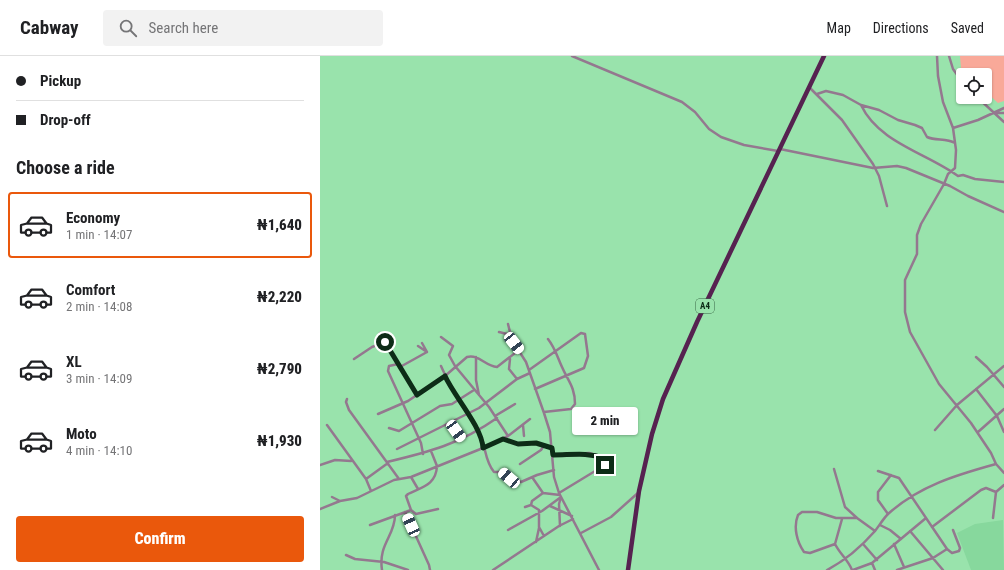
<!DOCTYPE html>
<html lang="en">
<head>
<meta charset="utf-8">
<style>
  :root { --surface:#fff; --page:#f2f2f2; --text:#202124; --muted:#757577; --line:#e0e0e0; --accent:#ea580c }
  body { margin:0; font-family:"Roboto Condensed",sans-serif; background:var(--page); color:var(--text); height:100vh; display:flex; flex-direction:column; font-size:15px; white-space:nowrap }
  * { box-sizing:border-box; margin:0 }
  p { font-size:13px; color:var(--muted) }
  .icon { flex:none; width:22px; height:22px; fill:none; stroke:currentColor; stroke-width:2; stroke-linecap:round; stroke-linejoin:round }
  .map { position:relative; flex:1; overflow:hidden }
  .drawer { display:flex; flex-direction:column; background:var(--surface); width:320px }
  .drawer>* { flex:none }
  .banner { display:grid; align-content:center; height:88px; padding:0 16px; background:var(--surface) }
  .tools { position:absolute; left:636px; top:12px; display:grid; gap:8px }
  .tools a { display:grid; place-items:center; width:36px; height:36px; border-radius:4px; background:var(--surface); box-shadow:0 1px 3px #0004; font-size:20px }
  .end { position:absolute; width:18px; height:18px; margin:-9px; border:5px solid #0d2c17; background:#fff; box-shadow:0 0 0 2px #fff }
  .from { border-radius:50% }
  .bubble { position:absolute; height:28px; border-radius:4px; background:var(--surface); box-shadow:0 1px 3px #0004; font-size:13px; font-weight:800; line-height:28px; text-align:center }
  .car { position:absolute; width:12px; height:24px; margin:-12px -6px; border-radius:5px; box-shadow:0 0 3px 1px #0007; background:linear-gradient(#fff 24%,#345 0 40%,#fff 0 76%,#345 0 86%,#fff 0) }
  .banner b { display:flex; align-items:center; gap:14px; height:38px; font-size:15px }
  .banner b+b { border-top:1px solid var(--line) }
  .banner i { width:10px; height:10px; background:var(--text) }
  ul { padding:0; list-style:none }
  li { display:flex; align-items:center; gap:12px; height:66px; margin:0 8px 6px; padding:0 8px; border:2px solid transparent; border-radius:4px }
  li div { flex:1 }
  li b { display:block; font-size:15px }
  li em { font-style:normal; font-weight:800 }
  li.on { border-color:var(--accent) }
  li>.icon { width:36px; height:36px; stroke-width:1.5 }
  h2 { padding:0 16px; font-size:18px; line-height:48px }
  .cta { display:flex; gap:8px; margin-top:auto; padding:8px 16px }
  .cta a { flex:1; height:46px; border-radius:4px; background:var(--accent); color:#fff; font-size:16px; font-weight:800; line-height:46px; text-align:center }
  header { display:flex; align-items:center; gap:24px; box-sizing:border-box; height:56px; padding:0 20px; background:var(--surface); border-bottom:1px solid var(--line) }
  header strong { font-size:19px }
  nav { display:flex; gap:22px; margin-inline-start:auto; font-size:14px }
  .search { width:280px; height:36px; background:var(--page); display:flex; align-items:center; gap:10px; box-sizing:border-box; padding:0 14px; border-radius:4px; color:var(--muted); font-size:15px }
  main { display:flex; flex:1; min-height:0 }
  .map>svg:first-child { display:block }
  .built { fill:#87d89d }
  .green { fill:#f9a999 }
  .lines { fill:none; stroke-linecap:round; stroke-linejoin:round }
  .minor { stroke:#94788f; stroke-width:2.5 }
  .trunk { stroke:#562250; stroke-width:4.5 }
  .route { stroke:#0d2c17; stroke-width:5 }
  .labels { text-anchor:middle; stroke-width:4; stroke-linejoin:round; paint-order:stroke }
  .shield { fill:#99e3ac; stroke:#376344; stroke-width:1 }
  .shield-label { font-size:9px; font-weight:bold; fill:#0d2c17 }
</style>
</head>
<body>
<header>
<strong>Cabway</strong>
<div class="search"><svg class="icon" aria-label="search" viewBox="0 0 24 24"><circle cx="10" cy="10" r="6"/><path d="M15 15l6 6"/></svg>Search here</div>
<nav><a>Map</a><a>Directions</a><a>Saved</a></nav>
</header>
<main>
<section class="drawer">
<div class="banner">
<b><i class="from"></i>Pickup</b>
<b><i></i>Drop-off</b>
</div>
<h2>Choose a ride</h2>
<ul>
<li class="on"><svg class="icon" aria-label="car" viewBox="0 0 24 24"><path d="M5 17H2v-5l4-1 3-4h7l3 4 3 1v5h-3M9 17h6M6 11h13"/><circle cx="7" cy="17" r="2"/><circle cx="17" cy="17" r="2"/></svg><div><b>Economy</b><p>1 min · 14:07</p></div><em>₦1,640</em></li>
<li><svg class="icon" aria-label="car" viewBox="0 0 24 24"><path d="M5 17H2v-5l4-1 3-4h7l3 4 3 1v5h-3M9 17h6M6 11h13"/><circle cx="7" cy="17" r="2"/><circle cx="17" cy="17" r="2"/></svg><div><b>Comfort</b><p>2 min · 14:08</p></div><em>₦2,220</em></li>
<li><svg class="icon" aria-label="car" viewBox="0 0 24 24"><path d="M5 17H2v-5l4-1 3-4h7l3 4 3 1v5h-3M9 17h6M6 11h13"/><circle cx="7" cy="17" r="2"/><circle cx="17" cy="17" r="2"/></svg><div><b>XL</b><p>3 min · 14:09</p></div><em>₦2,790</em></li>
<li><svg class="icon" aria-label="car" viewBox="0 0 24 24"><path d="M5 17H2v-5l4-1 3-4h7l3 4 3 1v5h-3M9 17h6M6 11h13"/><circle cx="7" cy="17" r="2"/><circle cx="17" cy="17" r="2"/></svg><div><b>Moto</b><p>4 min · 14:10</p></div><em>₦1,930</em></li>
</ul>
<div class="cta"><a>Confirm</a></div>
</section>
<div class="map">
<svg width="684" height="514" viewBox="0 0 684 514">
  <rect width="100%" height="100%" fill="#99e3ac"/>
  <path class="built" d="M 683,464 L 684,514 L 651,514 L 637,477 L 655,468 Z"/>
  <path class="green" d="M 640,0 L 684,0 L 684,45 L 678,47 L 665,35 L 665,19 L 649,19 L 641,12 Z"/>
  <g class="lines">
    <path class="minor" d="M 252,0 L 362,46 L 375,56 L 389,73 L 401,81 L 424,89 L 458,95
      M 617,0 L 618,20 L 623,46 L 633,72 L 636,94 L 635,112 L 628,118 L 624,128 L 601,168 L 597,179 L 597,198 L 585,224 L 585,256 L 590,276 L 619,328 L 651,367 L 671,397 L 676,408 L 684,417
      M 629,0 L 633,13 L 643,27
      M 490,32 L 522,64 L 553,108 L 559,120 L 567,150
      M 497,38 L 506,35 L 523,39 L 541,49 L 559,54 L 578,64 L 595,69 L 602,72 L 607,81 C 616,85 626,82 635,87
      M 657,41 L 684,66
      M 541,49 C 559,87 607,97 638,120 L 643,119 L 655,123 L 684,126
      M 675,57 L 684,57
      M 633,72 L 658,64 L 684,52
      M 460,93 L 553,112 L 577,110 L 586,112 L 630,130 L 648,140 L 684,156
      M 188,268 L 192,284 L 206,306 L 224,357 L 230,376 L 234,421 L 239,437 L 279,514
      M 179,276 L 187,278 L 191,283
      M 60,277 L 97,339
      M 121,281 L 133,290 L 129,299 L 135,310 L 169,351 L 188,380
      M 98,290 L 107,296 L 102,287
      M 156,301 L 156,324 L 159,339
      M 656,301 L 667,311 L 684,331
      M 34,303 L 52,291 L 65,286
      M 190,303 L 189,313 L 197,323
      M 78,308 L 69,310 L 68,315 L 101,387 L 103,398
      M 121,310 C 132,335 148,357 161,381 C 166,393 165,405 174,416 L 183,416 L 194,424 L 201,426 L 217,419 L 234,414
      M 80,311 L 107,296
      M 209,314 L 261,277 L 265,278 L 268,300 L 264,312 L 215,333
      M 656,333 L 677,360 L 684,376
      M 27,343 L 26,346 L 29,354 L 79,423
      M 224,356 L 251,353 L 255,348 C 255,331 248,325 242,311 C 237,300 235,292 228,283
      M 58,358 L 88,345 L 125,320 L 147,301 C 159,298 165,310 177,311 L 199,294
      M 175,360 L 195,348
      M 130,367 L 142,383
      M 7,369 L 46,423 L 51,435
      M 203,369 L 204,380
      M 69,372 L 79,375 L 120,350 L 132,348 L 154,334
      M 615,374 L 637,349 L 684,310
      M 658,376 L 684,353
      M 183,383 L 198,388 L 216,387 L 232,392
      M 77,393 L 159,352 L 197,323 L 210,317
      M 111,395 L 117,410
      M 233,399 L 269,397 L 284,401 L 285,409 L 239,437
      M 67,406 C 109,396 140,388 177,362
      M 200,408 L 221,394 L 223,391
      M 0,409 L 15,404 L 31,405
      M 117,410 C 116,429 102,431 88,438 L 86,440 L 91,454 L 96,458 L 118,453
      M 514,413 L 525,451 L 537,462
      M 558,415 L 579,422 L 627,493
      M 91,421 L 98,433
      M 212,421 L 223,437 L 240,439
      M 46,423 L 68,407
      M 12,441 L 20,445
      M 211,449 L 219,454 L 219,471 L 224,480
      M 230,450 L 252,460
      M 205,451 L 211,449 L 212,445 L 223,437
      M 0,453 L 20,445 L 37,442 L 74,424 L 91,421 L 163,392 L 188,380 L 210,363
      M 85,456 L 109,509 L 110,514
      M 568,458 L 558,444 L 558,436 L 571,419
      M 673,462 L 676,436 L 684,429
      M 522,463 L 515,488 C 520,498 528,504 532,514
      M 50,469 L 91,454
      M 560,469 L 570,474 L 581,483
      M 240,470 L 239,448 L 241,441
      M 612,471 L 661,434 L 666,432 L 676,436
      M 188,474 L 222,455 L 241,441
      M 590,475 L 623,514
      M 261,477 L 291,461 L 319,436
      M 216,486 L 219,472
      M 515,488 L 490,497 L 484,496 C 477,486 473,471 478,459 L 482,456 L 497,456 L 516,462 L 537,462 L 555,475
      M 543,488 L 557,504
      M 574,488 L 584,511
      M 26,499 L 35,503 L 64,506 L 88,514
      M 62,514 C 58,488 75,480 75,459
      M 173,514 L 239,470 L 253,463
      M 507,514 C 526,504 541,491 555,475 C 559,470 563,463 568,458 C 599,430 636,419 676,408
      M 533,514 L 552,507
      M 555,514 L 552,507 L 606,462
      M 577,514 L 613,502 L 627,493 L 632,497 L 639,495 L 640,492 L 633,474"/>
    <path class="trunk" d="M 308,514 L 319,435 L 332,378 L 343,343 L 377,266 L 504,0"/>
  </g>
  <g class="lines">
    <path class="route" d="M 65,286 L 97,339 L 125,320 C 134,340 162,371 163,392 L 183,383 L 198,388 L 216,387 L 232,392 L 233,399 C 251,399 267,396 284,402 L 285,409"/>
  </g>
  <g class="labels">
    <rect class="shield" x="376" y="243" width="18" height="14" rx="3"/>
    <g class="shield-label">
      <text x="385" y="253">A4</text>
    </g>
  </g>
</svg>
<div class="tools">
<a><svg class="icon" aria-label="locate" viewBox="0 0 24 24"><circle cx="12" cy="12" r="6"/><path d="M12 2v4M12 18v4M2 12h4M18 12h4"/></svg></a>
</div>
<i class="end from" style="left:65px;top:286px"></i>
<i class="end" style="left:285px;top:409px"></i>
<div class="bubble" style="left:252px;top:351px;width:66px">2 min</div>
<i class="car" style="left:194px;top:287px;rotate:142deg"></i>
<i class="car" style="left:136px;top:375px;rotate:144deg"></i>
<i class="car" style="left:189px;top:422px;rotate:311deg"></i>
<i class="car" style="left:91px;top:469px;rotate:336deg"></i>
</div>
</main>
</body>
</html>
